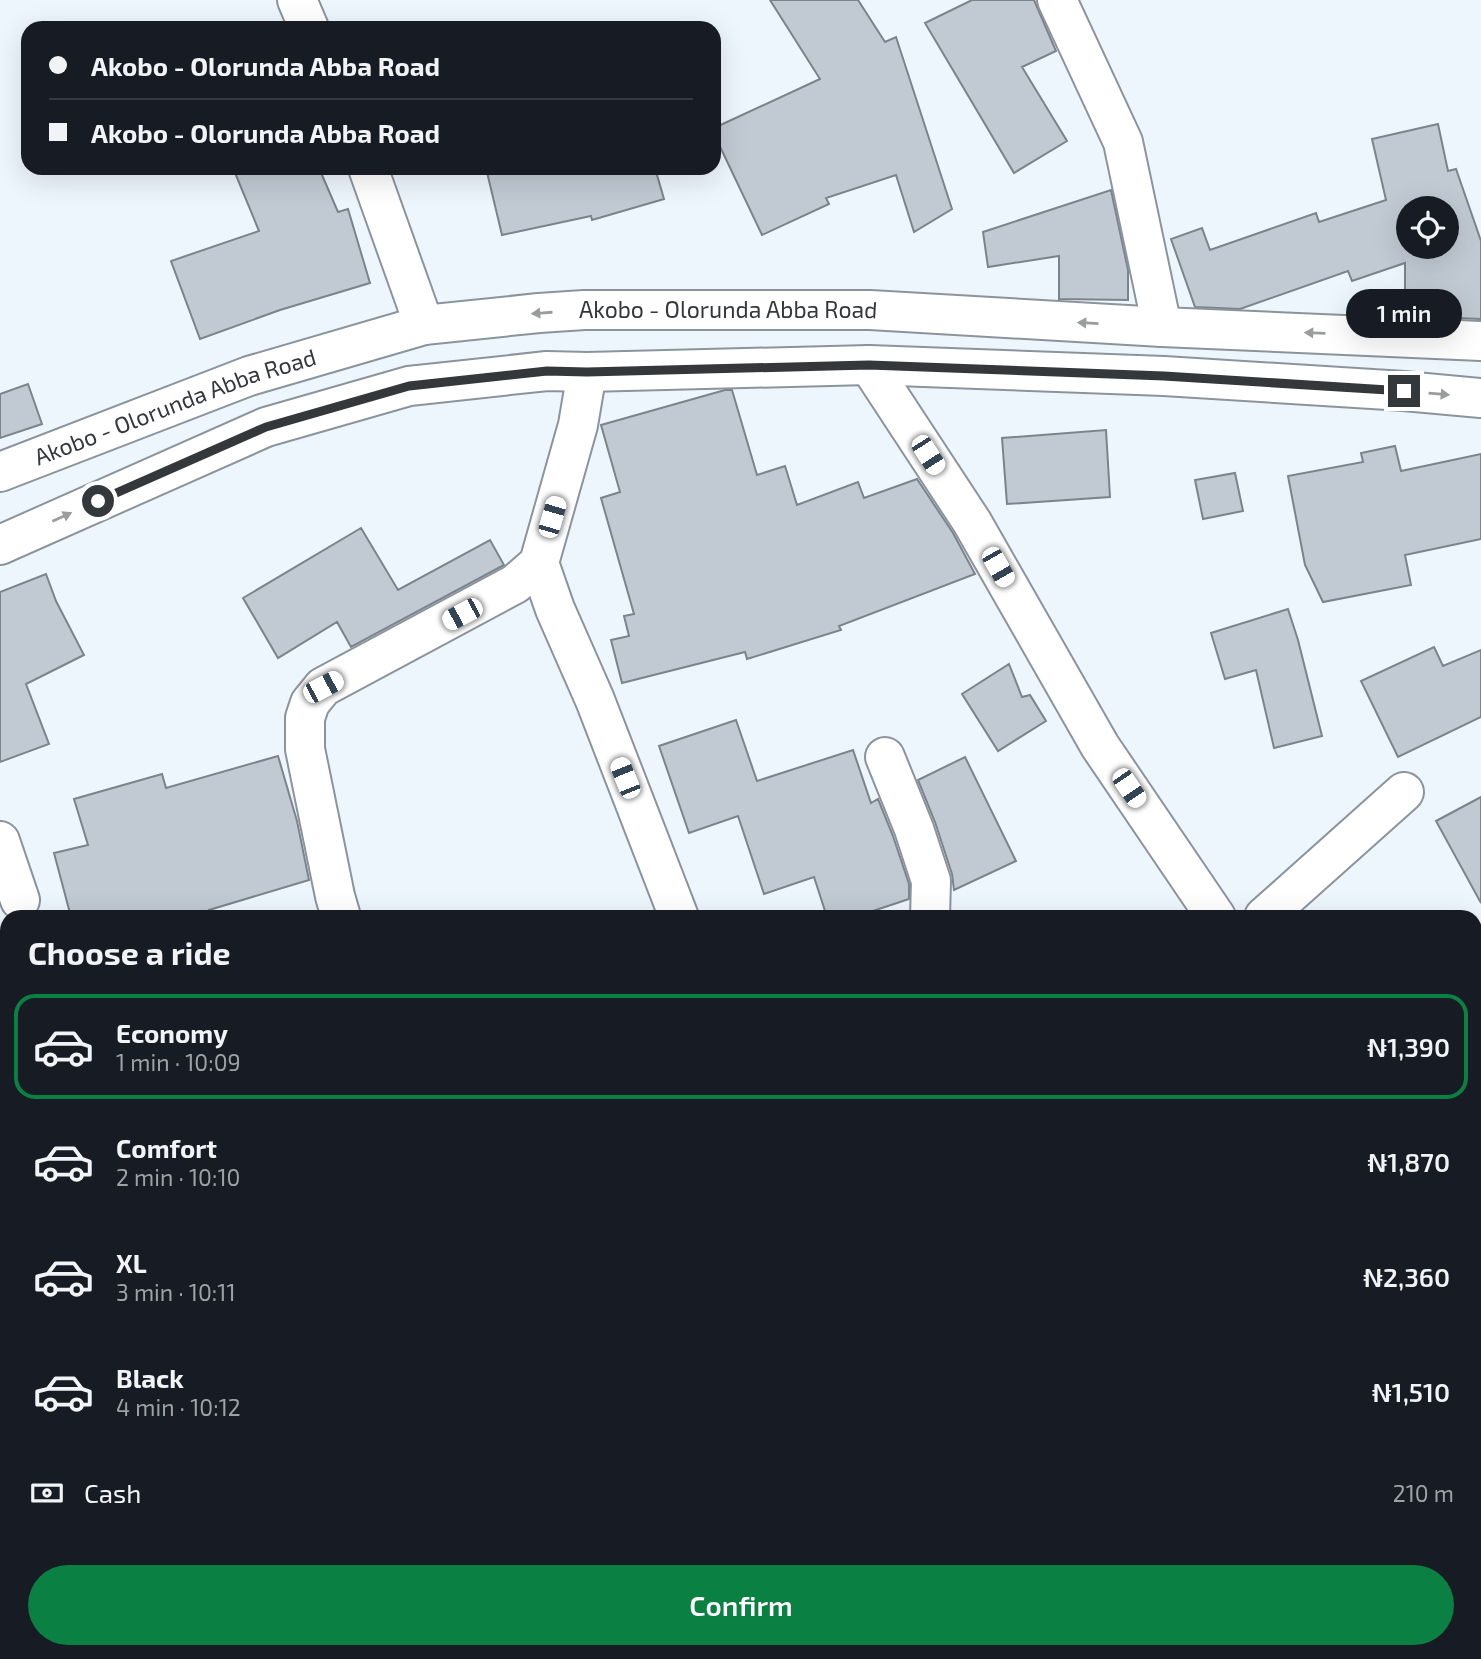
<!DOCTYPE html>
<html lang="en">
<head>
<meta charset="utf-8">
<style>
  :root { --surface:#171b24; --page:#242831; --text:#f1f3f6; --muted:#9ea1a6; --line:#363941; --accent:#0b8043 }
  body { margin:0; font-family:"Exo 2",sans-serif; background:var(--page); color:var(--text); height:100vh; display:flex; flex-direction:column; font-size:26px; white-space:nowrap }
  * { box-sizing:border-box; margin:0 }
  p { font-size:23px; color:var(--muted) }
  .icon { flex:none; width:38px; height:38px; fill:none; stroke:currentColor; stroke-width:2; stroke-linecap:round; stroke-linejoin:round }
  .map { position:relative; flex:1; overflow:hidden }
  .panel { position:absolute; left:0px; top:910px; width:1482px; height:749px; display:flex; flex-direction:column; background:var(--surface); border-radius:21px 21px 0 0; box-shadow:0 7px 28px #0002 }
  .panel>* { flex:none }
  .banner { position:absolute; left:21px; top:21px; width:700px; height:154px; border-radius:21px; box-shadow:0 7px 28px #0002; display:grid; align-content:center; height:154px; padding:0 28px; background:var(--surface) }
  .fabs { position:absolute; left:1396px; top:196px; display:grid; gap:14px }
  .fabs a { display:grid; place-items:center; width:63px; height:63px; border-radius:50%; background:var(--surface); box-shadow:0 7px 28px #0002; font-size:35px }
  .end { position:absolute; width:32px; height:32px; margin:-16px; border:9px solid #34383b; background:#fff; box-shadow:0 0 0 4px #fff }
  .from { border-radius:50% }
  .bubble { position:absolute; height:49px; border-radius:24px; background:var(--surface); box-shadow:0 7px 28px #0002; font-size:23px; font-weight:600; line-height:49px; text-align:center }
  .car { position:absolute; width:21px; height:42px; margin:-21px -10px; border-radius:9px; box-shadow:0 0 5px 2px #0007; background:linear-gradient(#fff 24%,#345 0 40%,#fff 0 76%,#345 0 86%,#fff 0) }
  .banner b { display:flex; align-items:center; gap:24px; height:66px; font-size:26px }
  .banner b+b { border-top:2px solid var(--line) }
  .banner i { width:18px; height:18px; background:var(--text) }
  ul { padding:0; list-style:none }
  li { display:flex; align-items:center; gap:21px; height:105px; margin:0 14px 10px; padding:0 14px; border:4px solid transparent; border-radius:21px }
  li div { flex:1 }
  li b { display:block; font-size:26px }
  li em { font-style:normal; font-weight:600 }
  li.on { border-color:var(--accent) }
  li>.icon { width:63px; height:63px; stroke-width:1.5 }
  h2 { padding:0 28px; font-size:32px; line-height:84px }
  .pay { display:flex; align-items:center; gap:18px; height:77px; padding:0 28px; font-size:26px }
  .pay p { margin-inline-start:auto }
  .cta { display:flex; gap:14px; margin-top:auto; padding:14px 28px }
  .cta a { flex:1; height:80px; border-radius:42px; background:var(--accent); color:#fff; font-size:28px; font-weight:600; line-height:80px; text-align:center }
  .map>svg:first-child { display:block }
  .building { fill:#c1cad3; stroke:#7b838b; stroke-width:2; fill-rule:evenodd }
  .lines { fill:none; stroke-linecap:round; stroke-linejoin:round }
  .minor-casing { stroke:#8b949d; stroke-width:42 }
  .secondary-casing { stroke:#8b949d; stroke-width:42 }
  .minor { stroke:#fff; stroke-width:38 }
  .secondary { stroke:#fff; stroke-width:38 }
  .oneway { fill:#9a9c9d }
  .route { stroke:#34383b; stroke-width:9 }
  .labels { text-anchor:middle; stroke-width:6; stroke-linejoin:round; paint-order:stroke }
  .street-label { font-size:23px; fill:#34383b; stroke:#eef6fd }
</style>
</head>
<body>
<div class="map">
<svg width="1481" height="1659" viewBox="0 0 1481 1659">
  <rect width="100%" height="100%" fill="#eef6fd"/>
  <path class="building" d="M 770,0 L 858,0 L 885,42 L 896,37 L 952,209 L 914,232 L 896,175 L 826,198 L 829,204 L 762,235 L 714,134 L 714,128 L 820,79 Z
    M 972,0 L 1034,0 L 1056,51 L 1022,67 L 1067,141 L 1014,173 L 925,23 Z
    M 1438,124 L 1448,171 L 1456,169 L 1481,241 L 1481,319 L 1405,316 L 1405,263 L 1352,281 L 1348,271 L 1240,309 L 1195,307 L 1171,239 L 1202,228 L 1210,250 L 1316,213 L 1319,222 L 1386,200 L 1372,139 ZM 1409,208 L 1447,208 L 1447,247 L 1409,247 Z
    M 233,168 L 319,168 L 338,212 L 348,209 L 370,283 L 280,310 L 200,339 L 171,261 L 259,231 Z
    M 486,168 L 655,168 L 664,199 L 592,220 L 591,216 L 502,235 Z
    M 1111,190 L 1128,270 L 1128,300 L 1059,299 L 1059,256 L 988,267 L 983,232 Z
    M 28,384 L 42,424 L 0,438 L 0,394 Z
    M 725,390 L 732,390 L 757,475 L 785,466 L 797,505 L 858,482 L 864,498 L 917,479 L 953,533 L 975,574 L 839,626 L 841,630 L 747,659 L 745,652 L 622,683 L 611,640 L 629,636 L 624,616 L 634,614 L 601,498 L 620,492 L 601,425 Z
    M 1106,430 L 1110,497 L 1007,504 L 1002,438 Z
    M 1395,446 L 1401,471 L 1481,454 L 1481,539 L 1405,555 L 1411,585 L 1323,602 L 1305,565 L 1288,476 L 1363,462 L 1361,453 Z
    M 1235,473 L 1243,511 L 1203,519 L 1195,480 Z
    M 361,528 L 398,590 L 490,540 L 504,565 L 351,647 L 337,622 L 278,658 L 243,598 Z
    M 46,574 L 56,601 L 84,655 L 26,684 L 49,744 L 0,762 L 0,592 Z
    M 1288,609 L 1298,640 L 1322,736 L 1274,748 L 1256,670 L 1225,679 L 1211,633 Z
    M 1434,647 L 1443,666 L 1481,650 L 1481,717 L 1398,757 L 1361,681 Z
    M 1009,664 L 1022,697 L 1030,695 L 1046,721 L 998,751 L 962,694 Z
    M 736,720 L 757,781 L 853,750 L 871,803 L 878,799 L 893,836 L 909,884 L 909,899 L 855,917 L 827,917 L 814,877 L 764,894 L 738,816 L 689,833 L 659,746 Z
    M 278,756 L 297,821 L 309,880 L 209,910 L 211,917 L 71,917 L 54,853 L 88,845 L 74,799 L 162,774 L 166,788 Z
    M 965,757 L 1016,861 L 954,890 L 952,874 L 935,822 L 918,780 Z
    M 1481,797 L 1481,903 L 1436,821 Z"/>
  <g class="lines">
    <defs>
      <path id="minor" d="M 297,0 L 309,28
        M 1057,0 L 1123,142 L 1162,327
        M 368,168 L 424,325
        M 869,365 L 972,522 L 1100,746 L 1216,917
        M 539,563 L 555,609 L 595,700 L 679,917
        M 885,757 L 914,829 L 931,881 L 930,917
        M 0,841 L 20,900
        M 341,917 L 335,896 L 305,749 L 305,718 L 310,703 L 323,687 L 515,584 L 539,563 L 578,425 L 587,372
        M 1264,917 L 1404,792
        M 0,1384 L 7,1385"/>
      <g id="secondary">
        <path id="s1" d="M 0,472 L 249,376 L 424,325 L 539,313 L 584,310 L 870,310 L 1162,327 L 1481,341"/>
        <path d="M 0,545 L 266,427 L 409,386 L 547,371 L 587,372 L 869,365 L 1164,376 L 1404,391 L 1481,398"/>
      </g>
    </defs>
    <use href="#minor" class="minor-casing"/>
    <use href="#secondary" class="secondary-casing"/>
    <use href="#minor" class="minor"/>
    <use href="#secondary" class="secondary"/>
  </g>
  <defs><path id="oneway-solid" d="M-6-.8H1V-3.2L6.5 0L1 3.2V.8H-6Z" transform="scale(1.75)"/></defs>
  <g class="oneway">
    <use href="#oneway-solid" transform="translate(542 313) rotate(176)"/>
    <use href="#oneway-solid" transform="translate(1088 323) rotate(-177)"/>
    <use href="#oneway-solid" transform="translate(1315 333) rotate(-178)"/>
    <use href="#oneway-solid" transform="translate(1439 394) rotate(5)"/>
    <use href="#oneway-solid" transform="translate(62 517) rotate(-24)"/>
  </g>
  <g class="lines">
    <path class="route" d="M 98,501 L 266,427 L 409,386 L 547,371 L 587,372 L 869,365 L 1164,376 L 1404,391"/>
  </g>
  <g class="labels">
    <g class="street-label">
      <text dy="8" stroke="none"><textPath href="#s1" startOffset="754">Akobo - Olorunda Abba Road</textPath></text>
      <text dy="8" stroke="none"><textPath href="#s1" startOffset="187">Akobo - Olorunda Abba Road</textPath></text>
    </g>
  </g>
</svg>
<div class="fabs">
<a><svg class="icon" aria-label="locate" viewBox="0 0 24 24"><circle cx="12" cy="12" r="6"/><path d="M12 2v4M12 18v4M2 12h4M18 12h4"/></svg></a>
</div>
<i class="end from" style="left:98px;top:501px"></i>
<i class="end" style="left:1404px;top:391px"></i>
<div class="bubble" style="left:1346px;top:289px;width:116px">1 min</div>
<i class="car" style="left:928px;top:455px;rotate:147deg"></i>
<i class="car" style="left:552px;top:517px;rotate:16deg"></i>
<i class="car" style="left:998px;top:567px;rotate:150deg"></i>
<i class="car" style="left:462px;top:614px;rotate:242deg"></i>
<i class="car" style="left:323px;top:687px;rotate:62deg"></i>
<i class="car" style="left:625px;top:778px;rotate:338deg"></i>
<i class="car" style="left:1129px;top:788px;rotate:146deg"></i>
<div class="banner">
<b><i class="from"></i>Akobo - Olorunda Abba Road</b>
<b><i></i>Akobo - Olorunda Abba Road</b>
</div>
<section class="panel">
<h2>Choose a ride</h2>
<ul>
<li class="on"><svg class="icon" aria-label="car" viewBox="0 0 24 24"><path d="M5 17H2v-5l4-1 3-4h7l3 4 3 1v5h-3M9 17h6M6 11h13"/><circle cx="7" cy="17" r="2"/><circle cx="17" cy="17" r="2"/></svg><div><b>Economy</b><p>1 min · 10:09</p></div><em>₦1,390</em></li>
<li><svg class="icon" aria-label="car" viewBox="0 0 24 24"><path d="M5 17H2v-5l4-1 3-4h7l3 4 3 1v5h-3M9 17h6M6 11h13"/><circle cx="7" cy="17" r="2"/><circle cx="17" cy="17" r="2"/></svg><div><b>Comfort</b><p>2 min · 10:10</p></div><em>₦1,870</em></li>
<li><svg class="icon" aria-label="car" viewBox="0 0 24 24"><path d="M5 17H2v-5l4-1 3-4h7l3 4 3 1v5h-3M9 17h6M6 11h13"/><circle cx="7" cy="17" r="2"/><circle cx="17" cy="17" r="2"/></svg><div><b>XL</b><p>3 min · 10:11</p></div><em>₦2,360</em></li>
<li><svg class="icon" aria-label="car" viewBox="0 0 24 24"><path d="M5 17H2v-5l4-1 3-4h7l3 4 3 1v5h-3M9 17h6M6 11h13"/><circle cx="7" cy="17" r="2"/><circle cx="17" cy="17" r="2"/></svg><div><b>Black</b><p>4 min · 10:12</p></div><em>₦1,510</em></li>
</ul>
<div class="pay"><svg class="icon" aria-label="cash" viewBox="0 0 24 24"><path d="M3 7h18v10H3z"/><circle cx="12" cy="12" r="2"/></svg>Cash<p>210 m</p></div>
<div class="cta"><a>Confirm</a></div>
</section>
</div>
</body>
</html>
